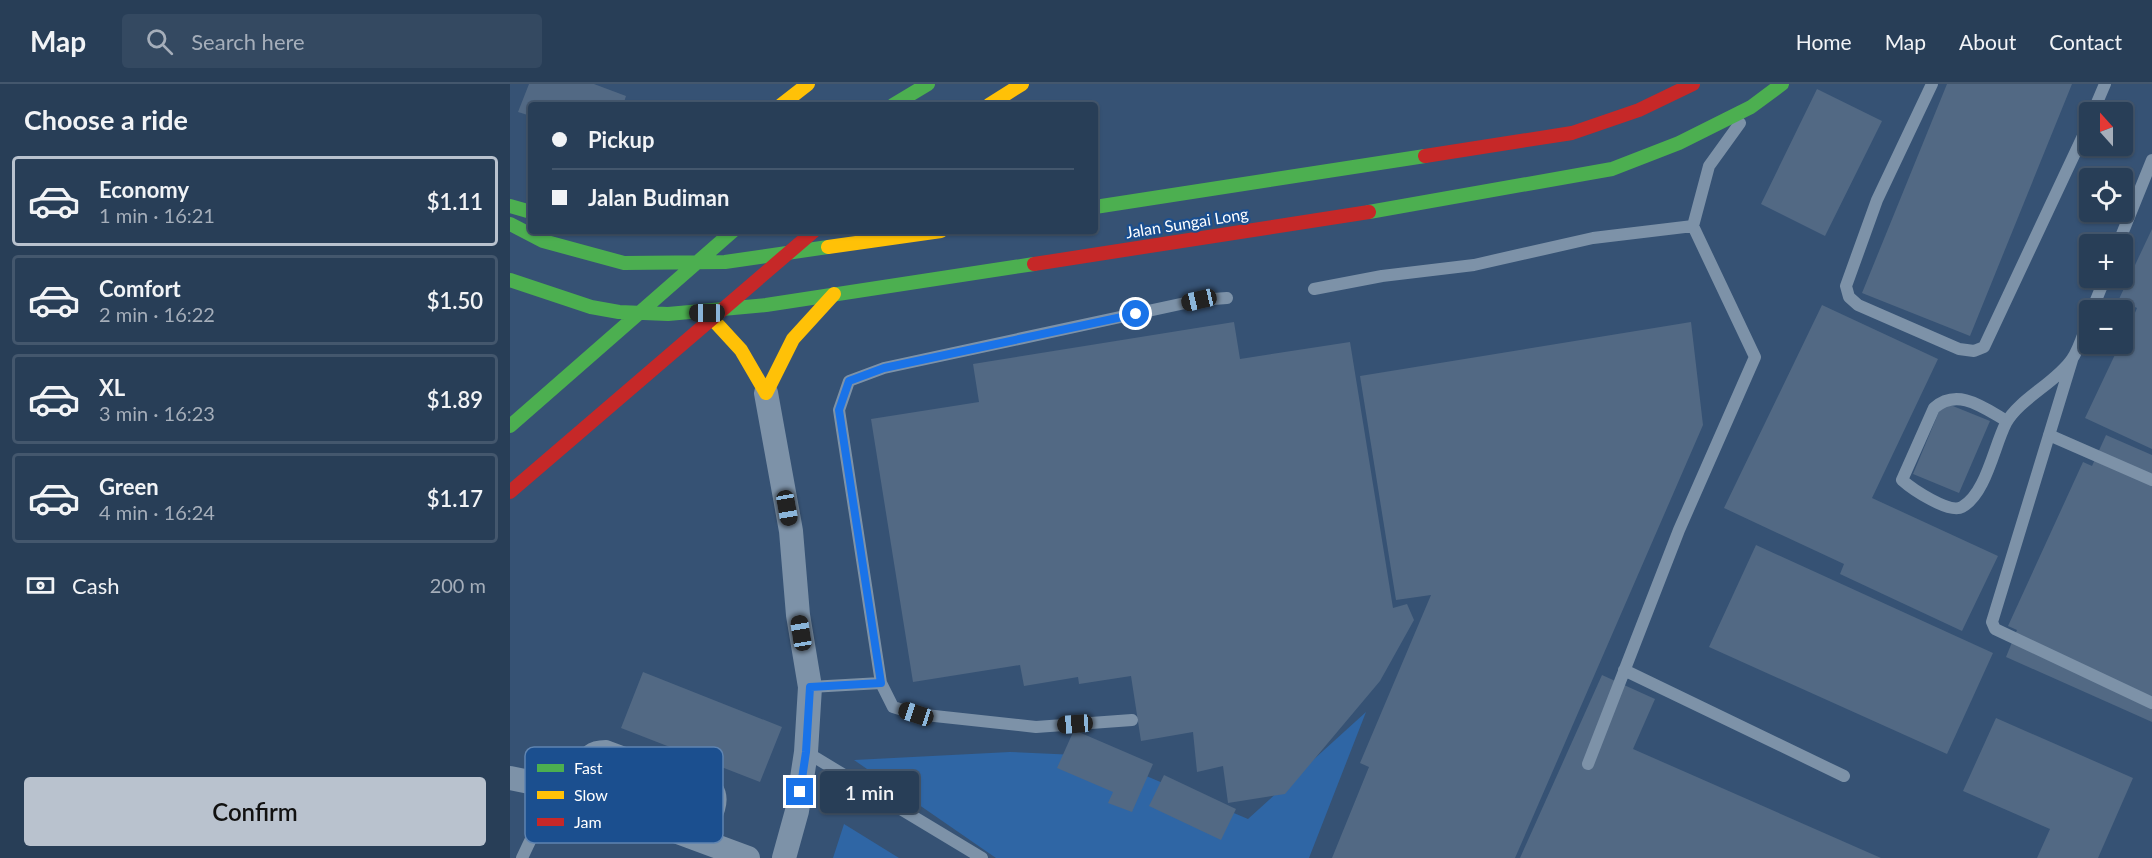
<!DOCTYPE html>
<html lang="en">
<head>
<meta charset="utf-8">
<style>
  :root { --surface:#283e57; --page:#344961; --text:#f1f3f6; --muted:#a5aeba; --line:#44576d; --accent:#b9c2ce }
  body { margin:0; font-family:Lato,sans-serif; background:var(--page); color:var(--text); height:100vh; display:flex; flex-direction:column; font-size:22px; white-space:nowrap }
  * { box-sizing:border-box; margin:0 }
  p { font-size:20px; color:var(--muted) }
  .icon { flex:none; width:33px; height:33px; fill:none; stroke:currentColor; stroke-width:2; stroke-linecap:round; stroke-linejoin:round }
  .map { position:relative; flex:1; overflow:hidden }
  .drawer { display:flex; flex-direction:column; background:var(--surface); width:510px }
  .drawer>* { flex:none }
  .top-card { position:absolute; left:18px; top:18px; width:570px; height:132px; border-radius:6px; box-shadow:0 2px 4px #0004,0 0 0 2px var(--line); display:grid; align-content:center; height:132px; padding:0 24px; background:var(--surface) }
  .needle { width:39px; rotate:339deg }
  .controls { position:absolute; left:1569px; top:18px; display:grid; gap:12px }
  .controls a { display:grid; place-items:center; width:54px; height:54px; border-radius:6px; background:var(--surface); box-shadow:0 2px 4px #0004,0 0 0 2px var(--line); font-size:30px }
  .end { position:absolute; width:27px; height:27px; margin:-14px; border:8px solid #1a73e8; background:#fff; box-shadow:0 0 0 3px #fff }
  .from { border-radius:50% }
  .bubble { position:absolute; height:42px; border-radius:6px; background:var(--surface); box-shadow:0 2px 4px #0004,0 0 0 2px var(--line); font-size:20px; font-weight:600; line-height:42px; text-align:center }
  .car { position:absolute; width:18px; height:36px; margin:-18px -9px; border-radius:8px; box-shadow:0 0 4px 2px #0007; background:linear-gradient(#222 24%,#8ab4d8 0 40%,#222 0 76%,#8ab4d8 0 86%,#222 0) }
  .top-card b { display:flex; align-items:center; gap:21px; height:57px; font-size:22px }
  .top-card b+b { border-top:2px solid var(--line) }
  .top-card i { width:15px; height:15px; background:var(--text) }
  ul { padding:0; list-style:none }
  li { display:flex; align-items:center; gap:18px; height:90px; margin:0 12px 9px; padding:0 12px; border:3px solid var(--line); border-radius:6px }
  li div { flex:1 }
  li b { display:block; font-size:22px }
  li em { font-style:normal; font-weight:600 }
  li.active { border-color:var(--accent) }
  li>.icon { width:54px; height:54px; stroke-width:1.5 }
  h2 { padding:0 24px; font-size:27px; line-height:72px }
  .pay { display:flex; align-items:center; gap:15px; height:66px; padding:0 24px; font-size:22px }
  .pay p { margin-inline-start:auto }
  .primary-button { display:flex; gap:12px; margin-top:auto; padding:12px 24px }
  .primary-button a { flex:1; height:69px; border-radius:6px; background:var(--accent); color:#111; font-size:24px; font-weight:600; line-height:69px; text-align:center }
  header { display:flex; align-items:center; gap:36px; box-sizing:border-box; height:84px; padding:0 30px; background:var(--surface); border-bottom:2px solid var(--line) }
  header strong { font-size:28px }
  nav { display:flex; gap:33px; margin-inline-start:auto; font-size:21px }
  .search { width:420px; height:54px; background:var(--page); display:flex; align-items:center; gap:15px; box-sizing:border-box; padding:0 21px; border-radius:6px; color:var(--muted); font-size:22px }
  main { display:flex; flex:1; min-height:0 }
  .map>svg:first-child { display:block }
  .green { fill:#2f66a5 }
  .building { fill:#526984 }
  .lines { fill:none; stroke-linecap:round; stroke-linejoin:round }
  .lane { stroke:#7d92a8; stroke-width:12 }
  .street { stroke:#7d92a8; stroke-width:24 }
  .fast { stroke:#4caf50; stroke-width:14 }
  .slow { stroke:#ffc107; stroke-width:14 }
  .jam { stroke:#c62828; stroke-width:14 }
  .route { stroke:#1a73e8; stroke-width:8 }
  .labels { text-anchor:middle; stroke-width:4.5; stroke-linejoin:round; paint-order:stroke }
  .street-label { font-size:16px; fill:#fff; stroke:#1b4f8f }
  .key { fill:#1b4f8f; stroke:#5f84b1; stroke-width:1.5 }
  .key-label { font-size:16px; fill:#fff }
</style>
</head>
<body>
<header>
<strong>Map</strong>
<div class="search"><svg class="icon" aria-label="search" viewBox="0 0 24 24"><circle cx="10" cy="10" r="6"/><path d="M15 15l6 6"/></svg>Search here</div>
<nav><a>Home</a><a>Map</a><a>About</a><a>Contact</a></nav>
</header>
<main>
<section class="drawer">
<h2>Choose a ride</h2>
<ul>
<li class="active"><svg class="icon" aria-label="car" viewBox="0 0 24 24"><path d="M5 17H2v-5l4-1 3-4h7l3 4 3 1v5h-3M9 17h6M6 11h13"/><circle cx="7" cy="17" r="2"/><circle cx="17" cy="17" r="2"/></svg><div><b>Economy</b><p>1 min · 16:21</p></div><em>$1.11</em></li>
<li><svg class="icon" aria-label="car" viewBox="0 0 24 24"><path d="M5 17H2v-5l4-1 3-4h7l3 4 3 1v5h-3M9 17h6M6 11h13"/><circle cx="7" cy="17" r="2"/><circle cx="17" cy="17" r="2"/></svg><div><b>Comfort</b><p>2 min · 16:22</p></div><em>$1.50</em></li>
<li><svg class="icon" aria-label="car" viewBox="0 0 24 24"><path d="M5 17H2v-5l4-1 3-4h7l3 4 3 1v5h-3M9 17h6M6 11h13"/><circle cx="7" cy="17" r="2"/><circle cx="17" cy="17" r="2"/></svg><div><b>XL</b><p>3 min · 16:23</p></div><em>$1.89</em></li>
<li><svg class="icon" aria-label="car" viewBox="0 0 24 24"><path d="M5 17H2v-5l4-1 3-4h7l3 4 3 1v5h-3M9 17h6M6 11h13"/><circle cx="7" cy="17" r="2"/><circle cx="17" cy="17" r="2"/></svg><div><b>Green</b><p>4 min · 16:24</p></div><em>$1.17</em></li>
</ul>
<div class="pay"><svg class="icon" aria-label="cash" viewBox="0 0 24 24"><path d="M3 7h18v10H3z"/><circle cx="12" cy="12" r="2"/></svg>Cash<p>200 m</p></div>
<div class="primary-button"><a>Confirm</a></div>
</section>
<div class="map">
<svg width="1642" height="774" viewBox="0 0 1642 774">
  <rect width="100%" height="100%" fill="#365274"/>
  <path class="green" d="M 856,628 L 799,774 L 486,774 L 344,676 L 500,668 L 589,672 L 738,735 Z
    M 334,740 L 389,774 L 323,774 Z"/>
  <path class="building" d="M 19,0 L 84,0 L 116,12 L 113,21 L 21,21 L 21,32 L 8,28 Z
    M 1437,0 L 1562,0 L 1460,252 L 1352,209 Z
    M 1307,5 L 1372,37 L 1315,152 L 1251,120 Z
    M 1642,145 L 1642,365 L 1575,334 L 1610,260 L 1612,260 L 1627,224 L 1609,215 Z
    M 1312,221 L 1428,275 L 1362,414 L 1488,472 L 1452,547 L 1330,490 L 1334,480 L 1214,424 Z
    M 724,238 L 730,275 L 840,258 L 883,524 L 897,520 L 904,536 L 870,597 L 775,710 L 718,719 L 713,682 L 687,688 L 683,648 L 631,657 L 621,592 L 569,600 L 568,593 L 514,602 L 510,581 L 403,598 L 361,335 L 469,318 L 463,280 Z
    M 1181,238 L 1193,341 L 1005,774 L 822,774 L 859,683 L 850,679 L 921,511 L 886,516 L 850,292 Z
    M 1433,318 L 1480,337 L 1449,409 L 1403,390 Z
    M 1596,351 L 1642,371 L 1642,638 L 1496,573 L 1507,546 L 1498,542 L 1573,378 L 1582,382 Z
    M 1246,461 L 1483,569 L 1437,670 L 1199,563 Z
    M 133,588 L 272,643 L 250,698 L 111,644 Z
    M 1092,591 L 1145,615 L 1123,665 L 1371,774 L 1010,774 Z
    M 1486,634 L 1623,694 L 1588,774 L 1527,774 L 1540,745 L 1453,707 Z
    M 564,646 L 643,680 L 622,728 L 598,719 L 603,708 L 547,684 Z
    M 654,691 L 726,725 L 711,756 L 639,722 Z"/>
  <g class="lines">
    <path class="lane" d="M 1422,0 L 1367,116 L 1336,202 L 1339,213 L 1348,221 L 1449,265 L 1464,267 L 1474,263 L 1580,37
      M 1583,28 L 1595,0
      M 1608,160 L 1642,76
      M 804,205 L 872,192 L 964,181 L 1083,154 L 1183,142 L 1199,82 L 1230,39
      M 1582,226 L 1595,194
      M 1562,276 L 1482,538 L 1485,545 L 1642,619
      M 1497,337 C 1474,324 1448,303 1424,324 L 1392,396 C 1402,405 1439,430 1452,423 C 1476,410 1484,362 1496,339 C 1509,315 1547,298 1562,275 C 1570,264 1574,246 1580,233
      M 1539,351 L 1642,396
      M 1114,586 L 1334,692
      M 300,603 L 371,599
      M 622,636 L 526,643 L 406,630 L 383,623 L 371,599 L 329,326 L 339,297 L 374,284 L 689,216 L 717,214
      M 296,668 L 472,774
      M 1078,680 L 1169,446 L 1245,273 L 1183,142
      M 12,774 C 25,746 54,685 78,667 C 83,663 89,662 96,662 L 207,703 C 218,720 201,742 193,758"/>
    <path class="street" d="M 256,309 L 281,447 L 288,531 L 300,603 L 296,668 L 287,727 L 274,774
      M 0,694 L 49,704 L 238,774"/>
    <path class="fast" d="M 383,21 L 418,0
      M 0,122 L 21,128
      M 585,123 L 915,72
      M 859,128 L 1102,85 L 1169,59 L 1241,23 L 1272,0
      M 0,140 L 33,157 L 114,179 L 215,178 L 318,163
      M 0,196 L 81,223 L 109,228 L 158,230 L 256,221 L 524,180
      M 0,342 L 223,147"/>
    <path class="slow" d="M 271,21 L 298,0
      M 479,21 L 512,0
      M 318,163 L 431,147
      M 197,229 L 231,266 L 256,309
      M 256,309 L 283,255 L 324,210"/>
    <path class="jam" d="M 915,72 L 1062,49 L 1129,26 L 1183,0
      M 524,180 L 859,128
      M 0,408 L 304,147"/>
  </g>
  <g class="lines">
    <path class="route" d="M 290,708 L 296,668 L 300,603 L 371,599 L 329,326 L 339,297 L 374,284 L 626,230"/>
  </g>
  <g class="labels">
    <g class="street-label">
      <text transform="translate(677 139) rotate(-9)" y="6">Jalan Sungai Long</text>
    </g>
  </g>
  <rect x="15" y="663" width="198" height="96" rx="9" class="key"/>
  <rect x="27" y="680" width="27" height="8" fill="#4caf50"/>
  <rect x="27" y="707" width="27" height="8" fill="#ffc107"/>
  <rect x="27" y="734" width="27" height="8" fill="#c62828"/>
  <g class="key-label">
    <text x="64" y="690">Fast</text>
    <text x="64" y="717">Slow</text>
    <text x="64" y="744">Jam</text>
  </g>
</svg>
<div class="controls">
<a><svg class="needle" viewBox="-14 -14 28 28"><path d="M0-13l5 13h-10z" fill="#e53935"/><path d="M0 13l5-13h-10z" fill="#a5aeba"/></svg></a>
<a><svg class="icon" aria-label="locate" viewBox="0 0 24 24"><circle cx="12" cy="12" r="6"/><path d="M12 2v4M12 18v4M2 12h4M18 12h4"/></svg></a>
<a>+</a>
<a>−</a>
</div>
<i class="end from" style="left:626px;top:230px"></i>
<i class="end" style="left:290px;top:708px"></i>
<div class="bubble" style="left:310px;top:687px;width:99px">1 min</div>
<i class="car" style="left:689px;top:216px;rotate:257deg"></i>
<i class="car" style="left:197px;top:229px;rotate:270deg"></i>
<i class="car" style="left:277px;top:424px;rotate:170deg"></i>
<i class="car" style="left:291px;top:549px;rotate:351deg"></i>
<i class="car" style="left:406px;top:630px;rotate:288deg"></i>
<i class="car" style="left:565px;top:640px;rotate:266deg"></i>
<div class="top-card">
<b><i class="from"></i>Pickup</b>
<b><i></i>Jalan Budiman</b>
</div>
</div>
</main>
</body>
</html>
